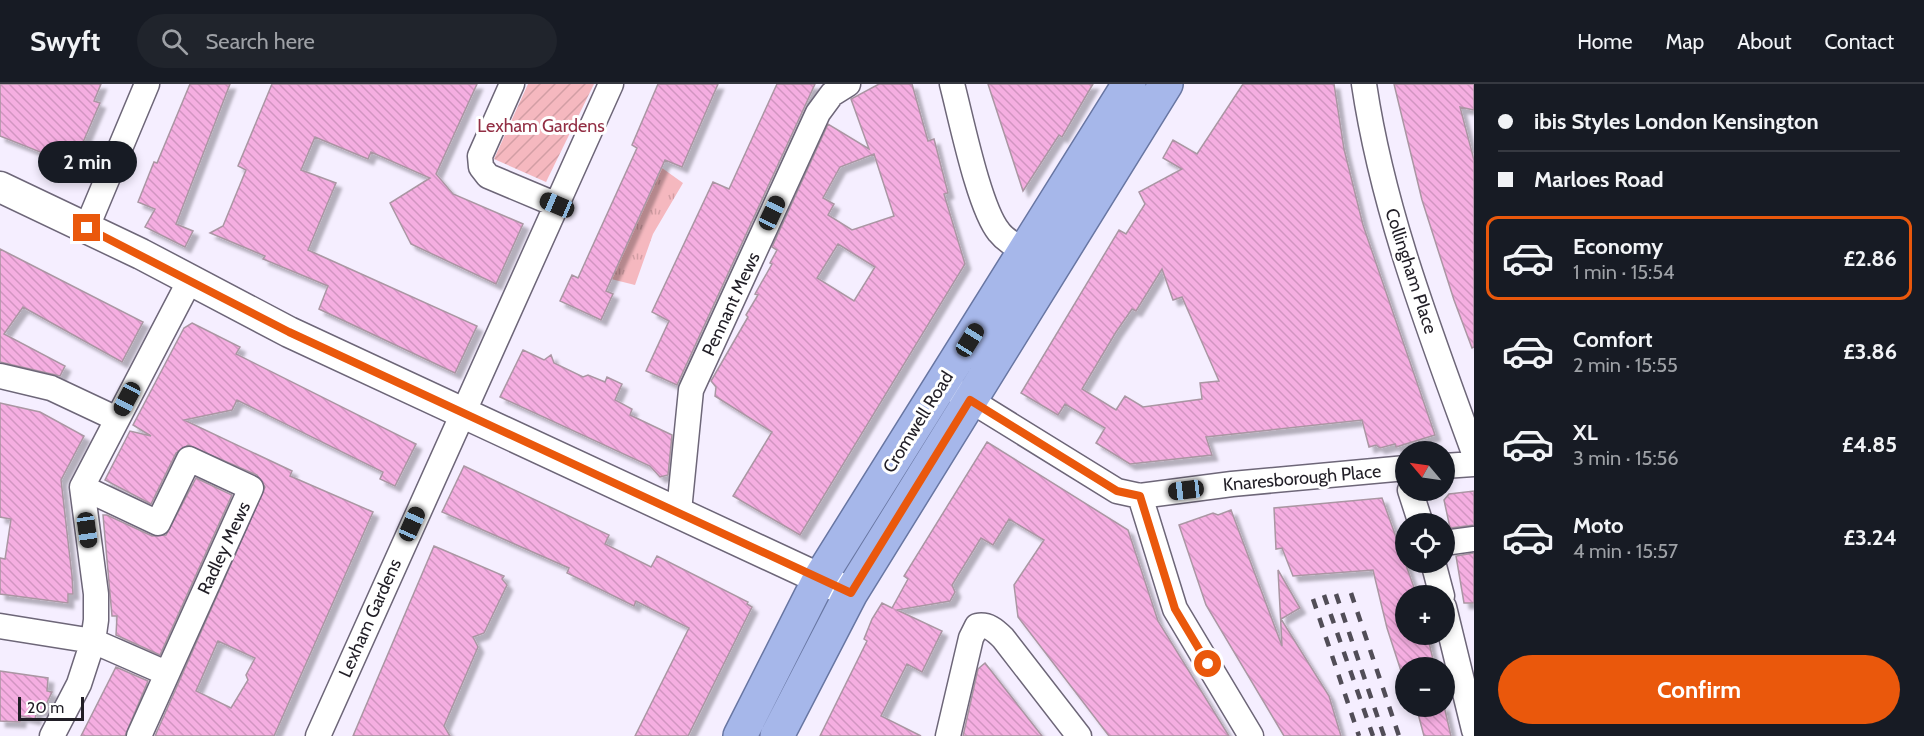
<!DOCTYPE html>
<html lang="en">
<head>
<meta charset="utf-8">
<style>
  :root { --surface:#171b24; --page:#20242c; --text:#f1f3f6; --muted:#9ea1a6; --line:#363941; --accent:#ea580c }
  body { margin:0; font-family:Cabin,sans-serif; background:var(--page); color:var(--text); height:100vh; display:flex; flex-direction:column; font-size:22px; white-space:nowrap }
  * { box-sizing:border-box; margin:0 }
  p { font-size:20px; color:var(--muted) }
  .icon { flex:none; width:33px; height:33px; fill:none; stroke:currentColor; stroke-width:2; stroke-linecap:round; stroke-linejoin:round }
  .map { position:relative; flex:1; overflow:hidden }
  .panel { display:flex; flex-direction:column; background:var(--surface); width:450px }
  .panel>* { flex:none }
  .hud { display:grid; align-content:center; height:132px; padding:0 24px; background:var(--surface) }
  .needle { width:39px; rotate:299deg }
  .tools { position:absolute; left:1395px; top:357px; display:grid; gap:12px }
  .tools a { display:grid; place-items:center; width:60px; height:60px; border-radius:50%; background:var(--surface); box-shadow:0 3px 9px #0003; font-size:30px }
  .scale { position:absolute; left:18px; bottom:15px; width:66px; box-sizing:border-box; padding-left:6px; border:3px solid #211e26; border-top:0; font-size:16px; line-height:21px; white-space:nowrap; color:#211e26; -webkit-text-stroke:4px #fff; paint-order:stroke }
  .end { position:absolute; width:27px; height:27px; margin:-14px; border:8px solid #ea580c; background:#fff; box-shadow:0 0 0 3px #fff }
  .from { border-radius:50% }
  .bubble { position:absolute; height:42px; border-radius:21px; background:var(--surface); box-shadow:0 3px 9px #0003; font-size:20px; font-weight:700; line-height:42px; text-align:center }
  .car { position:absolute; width:18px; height:36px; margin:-18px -9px; border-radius:8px; box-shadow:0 0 4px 2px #0007; background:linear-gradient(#222 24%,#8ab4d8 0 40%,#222 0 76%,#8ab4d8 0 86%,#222 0) }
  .hud b { display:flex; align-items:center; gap:21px; height:57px; font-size:22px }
  .hud b+b { border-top:2px solid var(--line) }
  .hud i { width:15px; height:15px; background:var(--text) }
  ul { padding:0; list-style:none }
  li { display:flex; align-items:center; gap:18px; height:84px; margin:0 12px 9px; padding:0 12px; border:3px solid transparent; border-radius:12px }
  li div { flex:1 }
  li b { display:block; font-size:22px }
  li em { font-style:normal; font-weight:700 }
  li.on { border-color:var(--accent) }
  li>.icon { width:54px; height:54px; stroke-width:1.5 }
  .action { display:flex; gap:12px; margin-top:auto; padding:12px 24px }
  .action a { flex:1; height:69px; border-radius:36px; background:var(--accent); color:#fff; font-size:24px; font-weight:700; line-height:69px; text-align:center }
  header { display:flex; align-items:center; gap:36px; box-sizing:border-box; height:84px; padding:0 30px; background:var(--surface); border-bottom:2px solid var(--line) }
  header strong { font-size:28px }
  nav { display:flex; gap:33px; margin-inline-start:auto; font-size:21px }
  .search { width:420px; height:54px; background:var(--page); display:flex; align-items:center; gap:15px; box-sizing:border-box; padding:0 21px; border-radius:33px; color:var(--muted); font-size:22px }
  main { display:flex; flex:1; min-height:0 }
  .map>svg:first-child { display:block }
  .grass { fill:url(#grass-tufts) }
  .garden { fill:url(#garden-furrows) }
  .building { fill:url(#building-back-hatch); stroke:#aa96a3; stroke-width:1.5; fill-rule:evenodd; filter:url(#shadow) }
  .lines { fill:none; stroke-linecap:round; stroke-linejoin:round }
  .minor-casing { stroke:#6d6678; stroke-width:27 }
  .tertiary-casing { stroke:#6d6678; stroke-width:33 }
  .trunk-casing { stroke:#6876a2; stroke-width:36 }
  .minor { stroke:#fff; stroke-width:24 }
  .tertiary { stroke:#fff; stroke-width:30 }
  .trunk { stroke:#a6b7ea; stroke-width:33 }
  .rail { stroke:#514d57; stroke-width:4.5; stroke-dasharray:10 10; stroke-linecap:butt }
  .route { stroke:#ea580c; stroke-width:8 }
  .labels { text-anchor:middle; stroke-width:6; stroke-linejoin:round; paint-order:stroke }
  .park-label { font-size:18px; fill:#922e44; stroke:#fff }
  .street-label { font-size:18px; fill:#211e26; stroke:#fff }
</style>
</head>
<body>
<header>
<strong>Swyft</strong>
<div class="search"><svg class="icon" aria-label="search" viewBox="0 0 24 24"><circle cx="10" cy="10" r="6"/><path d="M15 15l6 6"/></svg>Search here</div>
<nav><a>Home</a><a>Map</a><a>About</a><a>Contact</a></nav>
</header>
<main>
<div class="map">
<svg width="1474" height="652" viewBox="0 0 1474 652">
  <defs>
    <pattern id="grass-tufts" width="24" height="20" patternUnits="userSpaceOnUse" patternTransform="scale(1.5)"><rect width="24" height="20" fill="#f5b8bf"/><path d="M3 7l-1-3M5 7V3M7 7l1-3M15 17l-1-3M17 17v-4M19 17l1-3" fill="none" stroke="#d29ea4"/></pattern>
    <pattern id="garden-furrows" width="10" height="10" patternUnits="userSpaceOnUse" patternTransform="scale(1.5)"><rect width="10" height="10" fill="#f5b8bf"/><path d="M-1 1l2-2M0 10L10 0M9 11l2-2" fill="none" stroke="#d29ea4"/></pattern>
    <pattern id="building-back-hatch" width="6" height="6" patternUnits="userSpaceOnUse" patternTransform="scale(1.5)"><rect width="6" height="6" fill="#f5aee1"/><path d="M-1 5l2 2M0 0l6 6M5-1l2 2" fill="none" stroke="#d295c1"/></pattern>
    <filter id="shadow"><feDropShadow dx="5.5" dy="5.5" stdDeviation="1.5" flood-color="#0004"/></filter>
  </defs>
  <rect width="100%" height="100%" fill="#f5eeff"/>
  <path class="grass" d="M 662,84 L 683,99 L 653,150 L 635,201 L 611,195 Z"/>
  <path class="garden" d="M 528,0 L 594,0 L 546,98 L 494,75 Z"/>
  <path class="building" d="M 0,0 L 101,0 L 94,17 L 100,19 L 81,63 L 88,79 L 84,88 L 72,89 L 63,77 L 0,52 Z
    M 190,0 L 230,0 L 176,140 L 193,147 L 185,163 L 145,143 L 155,125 L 138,118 L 154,78 L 157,79 Z
    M 272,0 L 477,0 L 436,90 L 453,110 L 523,140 L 496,200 L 411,160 L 390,119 L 430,94 L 371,68 L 368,75 L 315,53 L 301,86 L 336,99 L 308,166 L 477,242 L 455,289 L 319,225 L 328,202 L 263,175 L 265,172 L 210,149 L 223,142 L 246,86 L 238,82 Z
    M 658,0 L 718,0 L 682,83 L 665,76 L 606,207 L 613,210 L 601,236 L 560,217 L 572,191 L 578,194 L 637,64 L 632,61 Z
    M 777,0 L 815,0 L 677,301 L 646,287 L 669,237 L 652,228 L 713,98 L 729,105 Z
    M 879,0 L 912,0 L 928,57 L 934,55 L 948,109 L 944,110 L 965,180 L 800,451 L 733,412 L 772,348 L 715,312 L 716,303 L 711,297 L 748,233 L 746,231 L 758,211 L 755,210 L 772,180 L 770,179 L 777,166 L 772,163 L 828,40 L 869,65 L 851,15 ZM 874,70 L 894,132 L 852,146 L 828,131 L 834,120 L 823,114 L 840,83 ZM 838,160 L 875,183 L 854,217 L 817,194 Z
    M 988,0 L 1093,0 L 1062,53 L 1059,51 L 1023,107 Z
    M 1243,0 L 1334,0 L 1344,65 L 1363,141 L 1435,351 L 1396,363 L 1395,360 L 1380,364 L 1376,361 L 1369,363 L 1362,336 L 1206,353 L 1212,371 L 1130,380 L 1096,359 L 1105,344 L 1065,320 L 1058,331 L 1021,309 L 1119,146 L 1126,150 L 1145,120 L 1139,108 L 1182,85 L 1163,74 L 1173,56 L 1197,70 ZM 1162,185 L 1173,216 L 1182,213 L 1219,297 L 1200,299 L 1202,315 L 1143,323 L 1125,312 L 1116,326 L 1082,305 L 1116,248 L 1132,225 L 1136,227 Z
    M 1394,0 L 1474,0 L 1474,26 L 1460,23 L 1474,76 L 1474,263 L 1472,264 L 1454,216 L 1422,116 Z
    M 0,165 L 143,238 L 122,278 L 23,223 L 4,250 L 65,282 L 60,292 L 0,278 Z
    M 192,239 L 240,263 L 236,270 L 416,360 L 395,402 L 380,395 L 383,388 L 237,316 L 232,326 L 184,336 L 292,387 L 290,392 L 373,428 L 274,652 L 155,652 L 265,403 L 257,391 L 188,361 L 176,369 L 151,420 L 105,396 L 130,347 L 151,352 L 133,341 L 184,244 ZM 218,557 L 255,574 L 246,591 L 248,596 L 231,624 L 196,607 Z
    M 523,266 L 544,276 L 551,271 L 554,279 L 583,293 L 588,291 L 605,298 L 607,293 L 622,300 L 615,316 L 632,325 L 630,331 L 672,351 L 668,391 L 660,393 L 650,382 L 500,313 Z
    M 0,319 L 40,328 L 84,352 L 61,396 L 72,492 L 73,510 L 68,510 L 68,519 L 0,510 L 0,474 L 5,475 L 11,435 L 0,433 Z
    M 987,358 L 1128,446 L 1158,537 L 1229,652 L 1109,652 L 1018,533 L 1014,501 L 1044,456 L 1009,435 L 993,461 L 981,454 L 952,501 L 955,508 L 950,517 L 897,526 L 942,547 L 922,588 L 907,580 L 881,632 L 921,652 L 820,652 L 867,557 L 864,555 L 872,535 L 882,519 L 892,524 L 908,495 L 904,492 Z
    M 464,382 L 609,451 L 605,460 L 651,483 L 657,472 L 748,518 L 747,520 L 752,523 L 688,652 L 635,652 L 689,544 L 636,517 L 634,522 L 567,489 L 569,484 L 442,428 Z
    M 196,394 L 232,411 L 160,571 L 116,551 L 117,532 L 112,532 L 103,431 L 107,431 L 152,452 L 166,451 Z
    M 1474,407 L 1474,441 L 1450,444 L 1444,416 L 1449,410 Z
    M 1382,414 L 1417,512 L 1406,512 L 1406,550 L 1427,550 L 1435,584 L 1406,584 L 1406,589 L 1402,590 L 1387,544 L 1373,486 L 1293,492 L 1282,464 L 1276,465 L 1274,424 Z
    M 1231,426 L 1282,562 L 1278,486 L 1300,524 L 1281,535 L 1329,612 L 1341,652 L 1284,652 L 1206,521 L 1179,441 L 1213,429 L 1218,431 Z
    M 434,462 L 504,492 L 502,495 L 507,501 L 484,549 L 473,553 L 478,563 L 444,642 L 450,652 L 353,652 Z
    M 1474,469 L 1474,519 L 1464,519 L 1456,472 Z
    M 985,579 L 1024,629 L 1042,652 L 963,652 L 978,585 Z
    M 116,583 L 148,597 L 125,652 L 81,652 Z
    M 0,587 L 48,594 L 47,607 L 52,608 L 43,627 L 37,626 L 35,635 L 21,632 L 20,638 L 0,637 Z
    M 1416,622 L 1444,622 L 1451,652 L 1424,652 Z"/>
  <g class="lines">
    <defs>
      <path id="minor" d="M 512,0 L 480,72 L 481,83 L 488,92 L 557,121
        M 952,0 C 961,34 979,124 999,148 C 1006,157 1016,162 1025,167
        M 1364,0 C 1383,128 1430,248 1474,369
        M 87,143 L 147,0
        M 0,292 L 51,304 L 117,335
        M 957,308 L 1117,407 L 1140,412 L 1232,400 L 1406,384
        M 1444,382 L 1474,380
        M 82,403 L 158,439 L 189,375 L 251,404 L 139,652
        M 1410,406 L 1421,440
        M 1140,412 L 1175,525 L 1251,652
        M 679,427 L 691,306 L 818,29 L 832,10 L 848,0
        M 1444,459 L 1474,455
        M 1433,478 L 1442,512
        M 1444,523 L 1474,646
        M 0,542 L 93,557 L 166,589
        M 52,652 L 79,600 L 93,557 L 96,536 L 96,510 L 82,403 L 190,196
        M 318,652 L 611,0
        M 948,652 L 971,554 L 977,542 C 988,540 995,546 1003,554 L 1079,652"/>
      <path id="tertiary" d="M 0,103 L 141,170 L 289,248 L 840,504"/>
      <path id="trunk" d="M 740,652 L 820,494 L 1129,0
        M 777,652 L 851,509 L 1166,0"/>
    </defs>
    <use href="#minor" class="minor-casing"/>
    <use href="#tertiary" class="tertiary-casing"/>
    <use href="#trunk" class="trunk-casing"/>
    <use href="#minor" class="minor"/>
    <use href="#tertiary" class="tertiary"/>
    <use href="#trunk" class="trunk"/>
    <path class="rail" d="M 1351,509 L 1399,652
      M 1336,510 L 1384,652
      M 1324,511 L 1373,652
      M 1313,515 L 1359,652"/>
  </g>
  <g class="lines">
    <path class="route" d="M 87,144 L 289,248 L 851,509 L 970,316 L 1117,407 L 1140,412 L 1175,525 L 1208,580"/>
  </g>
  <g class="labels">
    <g class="park-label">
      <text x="541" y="48">Lexham Gardens</text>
    </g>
    <g class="street-label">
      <text transform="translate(1411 187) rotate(72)" y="6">Collingham Place</text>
      <text transform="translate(731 220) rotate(-65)" y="6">Pennant Mews</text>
      <text transform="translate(918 338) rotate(-58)" y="6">Cromwell Road</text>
      <text transform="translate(1302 394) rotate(-5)" y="6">Knaresborough Place</text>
      <text transform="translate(224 464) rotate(-65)" y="6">Radley Mews</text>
      <text transform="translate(370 534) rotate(-66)" y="6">Lexham Gardens</text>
    </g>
  </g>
</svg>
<div class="tools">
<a><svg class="needle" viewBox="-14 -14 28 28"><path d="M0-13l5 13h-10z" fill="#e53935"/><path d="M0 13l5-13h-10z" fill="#9ea1a6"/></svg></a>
<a><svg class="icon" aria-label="locate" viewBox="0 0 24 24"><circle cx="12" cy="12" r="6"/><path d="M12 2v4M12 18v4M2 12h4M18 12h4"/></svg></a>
<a>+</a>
<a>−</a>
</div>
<div class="scale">20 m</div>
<i class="end from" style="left:1208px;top:580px"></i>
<i class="end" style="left:87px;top:144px"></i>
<div class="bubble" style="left:38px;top:57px;width:99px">2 min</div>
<i class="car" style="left:557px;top:121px;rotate:293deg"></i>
<i class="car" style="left:772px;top:129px;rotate:25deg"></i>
<i class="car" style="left:970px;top:256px;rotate:32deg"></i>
<i class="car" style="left:127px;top:315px;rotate:208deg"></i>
<i class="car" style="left:1186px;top:406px;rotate:263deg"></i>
<i class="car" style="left:412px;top:440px;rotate:24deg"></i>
<i class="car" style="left:87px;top:446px;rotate:172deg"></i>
</div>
<section class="panel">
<div class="hud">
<b><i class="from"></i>ibis Styles London Kensington</b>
<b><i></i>Marloes Road</b>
</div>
<ul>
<li class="on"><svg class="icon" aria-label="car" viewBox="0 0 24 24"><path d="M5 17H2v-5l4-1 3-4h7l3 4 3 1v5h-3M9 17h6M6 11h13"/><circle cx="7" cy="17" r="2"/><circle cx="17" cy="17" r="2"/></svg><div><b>Economy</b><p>1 min · 15:54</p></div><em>£2.86</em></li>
<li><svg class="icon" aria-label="car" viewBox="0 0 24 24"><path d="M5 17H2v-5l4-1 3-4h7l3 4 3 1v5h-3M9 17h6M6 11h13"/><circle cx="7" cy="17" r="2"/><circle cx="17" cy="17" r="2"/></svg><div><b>Comfort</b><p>2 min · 15:55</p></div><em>£3.86</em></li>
<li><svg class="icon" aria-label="car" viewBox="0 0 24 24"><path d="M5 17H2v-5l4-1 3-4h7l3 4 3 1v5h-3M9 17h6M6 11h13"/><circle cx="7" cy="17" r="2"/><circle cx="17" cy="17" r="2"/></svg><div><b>XL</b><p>3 min · 15:56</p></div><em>£4.85</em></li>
<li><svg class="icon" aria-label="car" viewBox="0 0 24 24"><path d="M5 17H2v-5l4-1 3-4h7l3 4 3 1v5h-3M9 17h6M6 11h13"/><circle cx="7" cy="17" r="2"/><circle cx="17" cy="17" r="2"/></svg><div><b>Moto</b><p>4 min · 15:57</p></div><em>£3.24</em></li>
</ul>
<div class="action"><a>Confirm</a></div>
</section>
</main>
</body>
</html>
